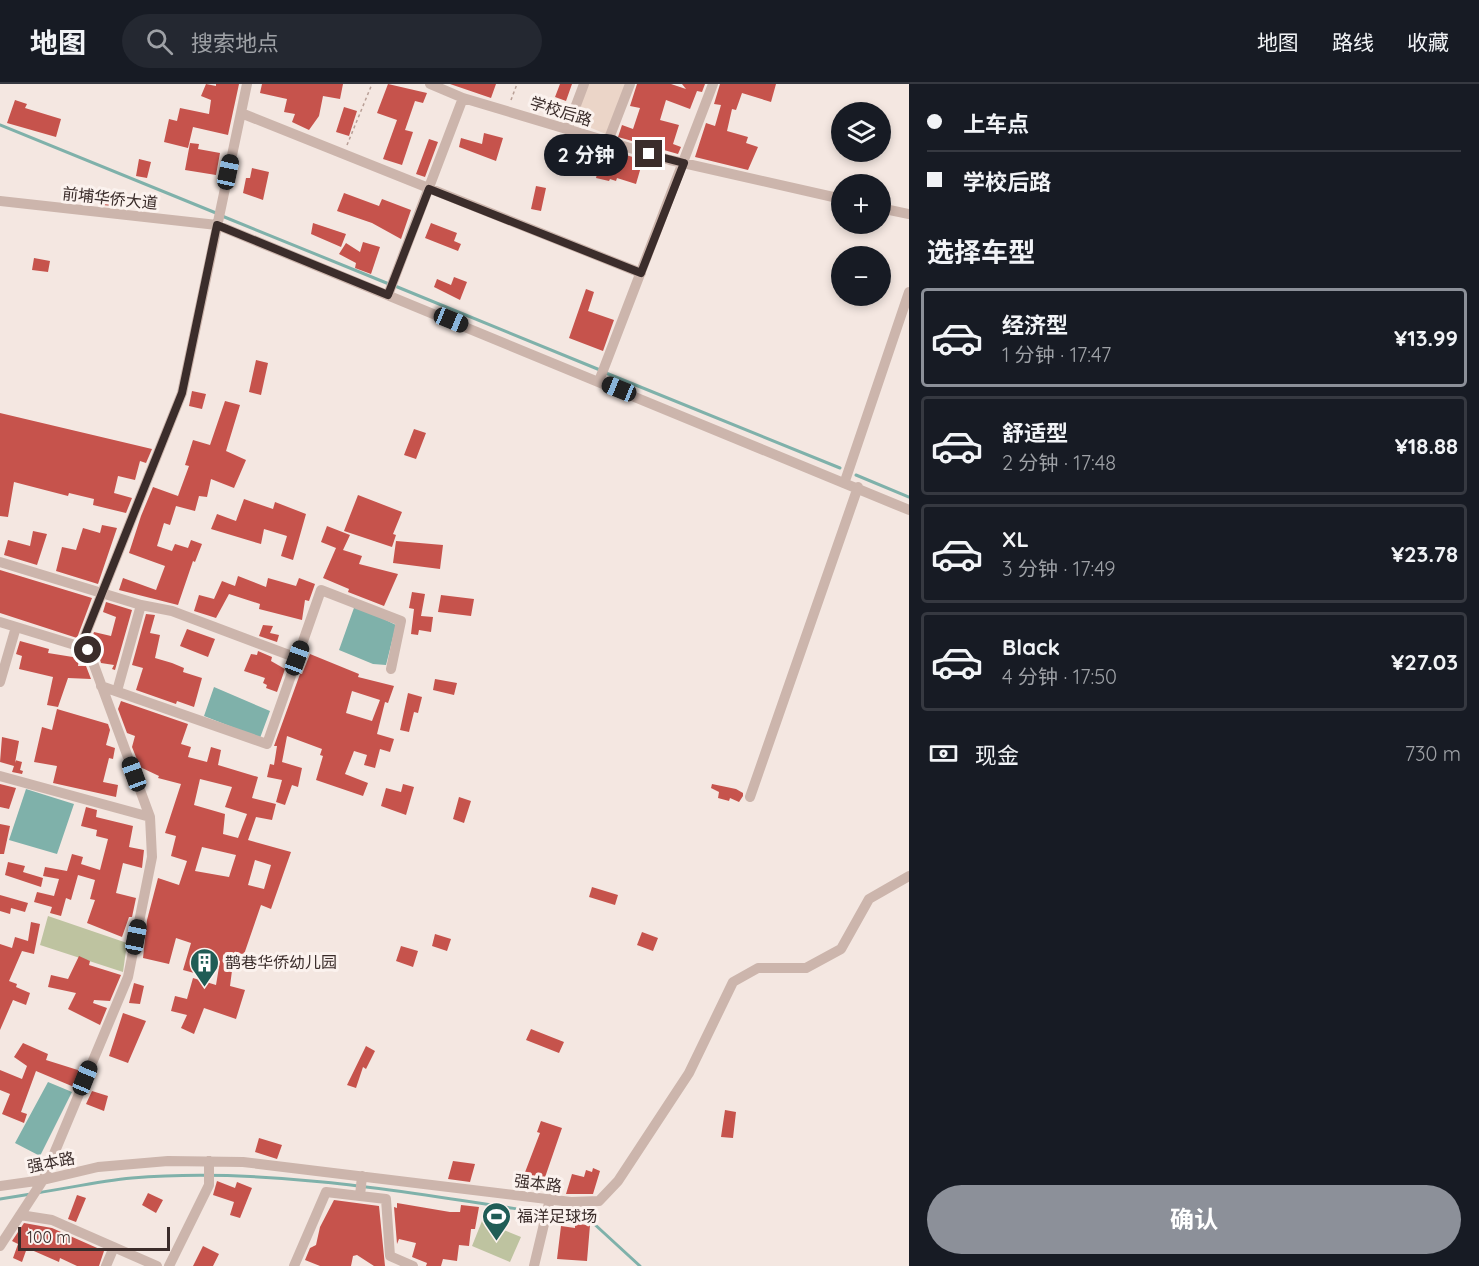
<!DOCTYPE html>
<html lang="zh">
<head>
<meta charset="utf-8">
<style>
  :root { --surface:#171b24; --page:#242831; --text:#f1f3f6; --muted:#9ea1a6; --line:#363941; --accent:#8c9099 }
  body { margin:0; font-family:Quicksand,"Noto Sans SC",sans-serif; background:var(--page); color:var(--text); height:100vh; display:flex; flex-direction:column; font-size:22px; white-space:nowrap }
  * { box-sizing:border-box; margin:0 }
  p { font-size:20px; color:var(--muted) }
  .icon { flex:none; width:33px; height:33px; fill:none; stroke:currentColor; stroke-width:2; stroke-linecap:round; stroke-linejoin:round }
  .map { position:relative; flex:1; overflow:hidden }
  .sheet { display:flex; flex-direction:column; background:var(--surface); width:570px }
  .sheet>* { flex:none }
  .banner { display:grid; align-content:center; height:132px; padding:0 18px; background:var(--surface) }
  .controls { position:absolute; left:831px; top:18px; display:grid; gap:12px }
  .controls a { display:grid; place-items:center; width:60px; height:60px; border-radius:50%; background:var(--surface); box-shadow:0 3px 9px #0003; font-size:30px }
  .scale { position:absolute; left:18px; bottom:15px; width:152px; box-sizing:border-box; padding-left:6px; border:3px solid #3b2d2b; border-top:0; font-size:16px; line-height:21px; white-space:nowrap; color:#3b2d2b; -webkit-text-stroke:4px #fbf2ee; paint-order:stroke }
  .end { position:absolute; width:27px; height:27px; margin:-14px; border:8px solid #3b2d2b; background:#fff; box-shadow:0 0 0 3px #fff }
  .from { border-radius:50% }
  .bubble { position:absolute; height:42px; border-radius:21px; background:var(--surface); box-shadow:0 3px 9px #0003; font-size:20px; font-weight:700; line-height:42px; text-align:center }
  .car { position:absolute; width:18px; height:36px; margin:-18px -9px; border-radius:8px; box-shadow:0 0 4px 2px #0007; background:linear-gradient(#222 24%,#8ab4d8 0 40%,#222 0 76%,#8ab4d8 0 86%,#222 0) }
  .banner b { display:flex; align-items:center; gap:21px; height:57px; font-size:22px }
  .banner b+b { border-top:2px solid var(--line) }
  .banner i { width:15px; height:15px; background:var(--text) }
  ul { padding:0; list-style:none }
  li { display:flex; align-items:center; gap:18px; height:99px; margin:0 12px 9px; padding:0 6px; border:3px solid var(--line); border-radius:6px }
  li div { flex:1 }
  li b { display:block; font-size:22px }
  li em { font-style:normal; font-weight:700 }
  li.active { border-color:var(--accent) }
  li>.icon { width:54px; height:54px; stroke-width:1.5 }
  h2 { padding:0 18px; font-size:27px; line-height:72px }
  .pay { display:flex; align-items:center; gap:15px; height:66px; padding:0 18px; font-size:22px }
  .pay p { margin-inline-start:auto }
  .cta { display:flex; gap:12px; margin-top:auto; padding:12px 18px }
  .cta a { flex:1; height:69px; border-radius:36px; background:var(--accent); color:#fff; font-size:24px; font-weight:700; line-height:69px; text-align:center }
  header { display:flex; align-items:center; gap:36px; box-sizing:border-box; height:84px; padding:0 30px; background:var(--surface); border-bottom:2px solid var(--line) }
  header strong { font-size:28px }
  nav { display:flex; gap:33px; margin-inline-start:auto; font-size:21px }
  .search { width:420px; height:54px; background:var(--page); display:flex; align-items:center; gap:15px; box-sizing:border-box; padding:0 21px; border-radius:33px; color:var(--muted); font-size:22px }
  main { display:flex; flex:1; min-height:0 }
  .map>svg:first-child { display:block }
  .green { fill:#bec3a0 }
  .plaza { fill:#ebd5c8 }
  .water { fill:#7fb1aa }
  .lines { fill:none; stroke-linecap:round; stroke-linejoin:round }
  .stream { stroke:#7fb1aa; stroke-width:3 }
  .building { fill:#c6534c; fill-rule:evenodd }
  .path { stroke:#b89f96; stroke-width:1.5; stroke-dasharray:3 3; stroke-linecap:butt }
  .minor { stroke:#ccb5ac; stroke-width:10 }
  .route { stroke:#3b2d2b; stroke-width:8 }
  .labels { text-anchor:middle; stroke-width:6; stroke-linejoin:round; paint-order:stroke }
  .street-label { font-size:16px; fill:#3b2d2b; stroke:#fbf2ee }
  .poi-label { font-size:16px; fill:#3b2d2b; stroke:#fbf2ee; text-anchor:start }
</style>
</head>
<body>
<header>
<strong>地图</strong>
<div class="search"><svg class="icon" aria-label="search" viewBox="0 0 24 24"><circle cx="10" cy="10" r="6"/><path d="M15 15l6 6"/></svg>搜索地点</div>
<nav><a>地图</a><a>路线</a><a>收藏</a></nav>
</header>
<main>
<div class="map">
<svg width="909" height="1182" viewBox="0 0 909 1182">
  <rect width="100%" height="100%" fill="#f4e7e1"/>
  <path class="green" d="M 48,832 L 127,859 L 123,888 L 40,861 Z
    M 482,1137 L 521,1153 L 510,1178 L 472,1162 Z"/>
  <path class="plaza" d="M 589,0 L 627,0 L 606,50 L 574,37 Z"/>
  <path class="water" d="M 355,521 L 396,541 L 386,581 L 373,580 L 339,566 Z
    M 214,603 L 270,627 L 260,654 L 204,632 Z
    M 26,705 L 74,720 L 57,770 L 9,756 Z
    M 48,998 L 72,1008 L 40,1072 L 15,1059 Z"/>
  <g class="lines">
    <path class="stream" d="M 0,41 L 216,129
      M 222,132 L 389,200
      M 395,202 L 600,286
      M 606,289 L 840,384
      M 856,391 L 909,413
      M 37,1109 C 69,1104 100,1097 132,1094 C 267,1083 409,1108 543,1129
      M 0,1115 L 31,1110
      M 550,1130 L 591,1137 L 640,1182"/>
  </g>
  <path class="building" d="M 206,0 L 216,2 L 216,0 L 239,0 L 228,51 L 193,43 L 188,64 L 164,58 L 169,35 L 177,37 L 180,24 L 209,30 L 211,16 L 201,12 Z
    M 262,0 L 343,0 L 340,15 L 323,12 L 319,32 L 309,46 L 292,38 L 295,30 L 284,28 L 287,15 L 260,9 Z
    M 388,0 L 427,9 L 423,19 L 415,17 L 405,46 L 413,48 L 402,81 L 383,75 L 397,36 L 377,29 Z
    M 450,0 L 496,0 L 491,14 Z
    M 560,0 L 572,0 L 566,17 L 555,13 Z
    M 637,0 L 671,0 L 686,5 L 682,0 L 705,0 L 702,8 L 697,7 L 690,25 L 666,16 L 660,36 L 679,41 L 673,60 L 681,63 L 678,70 L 618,53 L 622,41 L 633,45 L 640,24 L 630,22 Z
    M 720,0 L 776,0 L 771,18 L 742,9 L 736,26 L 732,25 L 727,47 L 748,53 L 746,59 L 758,63 L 748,86 L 695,73 L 706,39 L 715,42 L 721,21 L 714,20 Z
    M 15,16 L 27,20 L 25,24 L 61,35 L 56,53 L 7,39 Z
    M 344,23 L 357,27 L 349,52 L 336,48 Z
    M 484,49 L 503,54 L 496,77 L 459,63 L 461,54 L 482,60 Z
    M 563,52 L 583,58 L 582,65 L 585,66 L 582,81 L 576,80 L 574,85 L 556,80 Z
    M 429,55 L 438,58 L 425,93 L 416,90 Z
    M 190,59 L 199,60 L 198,65 L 220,69 L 216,91 L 185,86 Z
    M 619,69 L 643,76 L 636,100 L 617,94 L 616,97 L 610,95 L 609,97 L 596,94 L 601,75 L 616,79 Z
    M 139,75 L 151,78 L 147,94 L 136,92 Z
    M 252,84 L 269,88 L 263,116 L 243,109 L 246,94 L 250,94 Z
    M 536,102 L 546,104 L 541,127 L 531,125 Z
    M 104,107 L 127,110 L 126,123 L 102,121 Z
    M 344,109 L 379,122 L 382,115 L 411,126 L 401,155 L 372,139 L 337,127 Z
    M 313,139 L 346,150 L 341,163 L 311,150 Z
    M 431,139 L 457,149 L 454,157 L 461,160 L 458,167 L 425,154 Z
    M 363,158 L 380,163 L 371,190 L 355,184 L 356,179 L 339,170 L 346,159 L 360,168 Z
    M 34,174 L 50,177 L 48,188 L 32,186 Z
    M 454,193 L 467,198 L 460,216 L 434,203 L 437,195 L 451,201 Z
    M 586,205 L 594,208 L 588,227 L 614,236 L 603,267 L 569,254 Z
    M 256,276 L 268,279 L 261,311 L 249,308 Z
    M 192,307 L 206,310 L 202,325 L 189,322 Z
    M 225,317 L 240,321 L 226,367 L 246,376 L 234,404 L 211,395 L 207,413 L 199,412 L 195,427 L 176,422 L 170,441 L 164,439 L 157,462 L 172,467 L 175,460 L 188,464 L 191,456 L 202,460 L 195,478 L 193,477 L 178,521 L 119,506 L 123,494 L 156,506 L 165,482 L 129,469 L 141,432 L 153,403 L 178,412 L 189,382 L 185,381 L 193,356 L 210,361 Z
    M 0,329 L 152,365 L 146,379 L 140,377 L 135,396 L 118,392 L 114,409 L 132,414 L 126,429 L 93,421 L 94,415 L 69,409 L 68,412 L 14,398 L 8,433 L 0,432 Z
    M 414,345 L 426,349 L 416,375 L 404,371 Z
    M 358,411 L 402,428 L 393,450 L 396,451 L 392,463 L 344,447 Z
    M 244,415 L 273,425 L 275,418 L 306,430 L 293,476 L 281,472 L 287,452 L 264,445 L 261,460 L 211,445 L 217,430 L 236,437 Z
    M 102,441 L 117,444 L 98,500 L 56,487 L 62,463 L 76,466 L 83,444 L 100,449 Z
    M 327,442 L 350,451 L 343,466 L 362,472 L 359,480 L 398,490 L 384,522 L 348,508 L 349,505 L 323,494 L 336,464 L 321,458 Z
    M 33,447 L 47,450 L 37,481 L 4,471 L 8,456 L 30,462 Z
    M 396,457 L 443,461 L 440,485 L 393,479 Z
    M 0,486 L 92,514 L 77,554 L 0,529 Z
    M 238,492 L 266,503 L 268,494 L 296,502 L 299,494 L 315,500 L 309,517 L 305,516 L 302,536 L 259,525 L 260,520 L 229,510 L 216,534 L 194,527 L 199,511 L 214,515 L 222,497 L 235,502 Z
    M 412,508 L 425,510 L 421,532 L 433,533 L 431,548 L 419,546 L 418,551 L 411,550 L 414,525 L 409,524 Z
    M 441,511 L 474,515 L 471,532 L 438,528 Z
    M 106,518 L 132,526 L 115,586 L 112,585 L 114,581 L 101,579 L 99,572 L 100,560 L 94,558 L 92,554 L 94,548 L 111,552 L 116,533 L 103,528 Z
    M 146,530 L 155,531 L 150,549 L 160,551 L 155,574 L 172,579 L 184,584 L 183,588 L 202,594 L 194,623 L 177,617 L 176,620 L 136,606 L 143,584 L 132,581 Z
    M 263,541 L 273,542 L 270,549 L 279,551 L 277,558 L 259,552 Z
    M 187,545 L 215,555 L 208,573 L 180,562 Z
    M 20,557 L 49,565 L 48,569 L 79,574 L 78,582 L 86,582 L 91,595 L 68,594 L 58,623 L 47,621 L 53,593 L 19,585 L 22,572 L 16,570 Z
    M 258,567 L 272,573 L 271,577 L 285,585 L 277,608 L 266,604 L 267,601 L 263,599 L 265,594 L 244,587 L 251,570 L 257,571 Z
    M 310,570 L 359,590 L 358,593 L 394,602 L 388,619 L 385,618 L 377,650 L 394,655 L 390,668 L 380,665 L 375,684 L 364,681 L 367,671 L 354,667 L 345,690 L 368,699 L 363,712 L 316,696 L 323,672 L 320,671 L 322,665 L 287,652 L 282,678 L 302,684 L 298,703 L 292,701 L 285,721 L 276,718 L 282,696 L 267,693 L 270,680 L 274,681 L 277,662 L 274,662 L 300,590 L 302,590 ZM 352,607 L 380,616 L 372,637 L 346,629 Z
    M 435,595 L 457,599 L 454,611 L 433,606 Z
    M 408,609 L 422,613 L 418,629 L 414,628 L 409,648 L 400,646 Z
    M 121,617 L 188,640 L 181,660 L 191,663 L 188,673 L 207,678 L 211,663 L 221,666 L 218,681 L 258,693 L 252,714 L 276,720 L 272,736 L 256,733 L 248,756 L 291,768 L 271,825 L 261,821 L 240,882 L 233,879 L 230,902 L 245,906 L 236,935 L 204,924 L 194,950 L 181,944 L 187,931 L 171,927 L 175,912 L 187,915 L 193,894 L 216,901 L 220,877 L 203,871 L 198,890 L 183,886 L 191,859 L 176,854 L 169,880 L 143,874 L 147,836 L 158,794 L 179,801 L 187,777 L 171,772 L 176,752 L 165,749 L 181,700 L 158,694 L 159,692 L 140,683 L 132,663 L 135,652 L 127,649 L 118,625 ZM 200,695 L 232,703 L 225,723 L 247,730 L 238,754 L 223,750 L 225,730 L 194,721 ZM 202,763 L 236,771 L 229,793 L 195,787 ZM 255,776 L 271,781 L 264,805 L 248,801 Z
    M 57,625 L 108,640 L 110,646 L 106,661 L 115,664 L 113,675 L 109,674 L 103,698 L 118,701 L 116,713 L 53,699 L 57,682 L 34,678 L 42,643 L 52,646 Z
    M 2,653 L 19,657 L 15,679 L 15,676 L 22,678 L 20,686 L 23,687 L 22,690 L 12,688 L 14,682 L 0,678 Z
    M 0,700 L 16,704 L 9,725 L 0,723 Z
    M 403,700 L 414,703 L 406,731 L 381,722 L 386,704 L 401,708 Z
    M 712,700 L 736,705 L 743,709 L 743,712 L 739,718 L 730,714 L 729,717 L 718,714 L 719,708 L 711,704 Z
    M 459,713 L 471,717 L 464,739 L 453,735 Z
    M 86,723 L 97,726 L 96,733 L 133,742 L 129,763 L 144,766 L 142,784 L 123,779 L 116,809 L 136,814 L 132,833 L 129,833 L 122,853 L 87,839 L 95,816 L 90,815 L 95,796 L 78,791 L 71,816 L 66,814 L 61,832 L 50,829 L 52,823 L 34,818 L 37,808 L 54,812 L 59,795 L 43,792 L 45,783 L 67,787 L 72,770 L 83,773 L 81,780 L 100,786 L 108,755 L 96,752 L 97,746 L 81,742 Z
    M 0,740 L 10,742 L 4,770 L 0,770 Z
    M 8,778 L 25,782 L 23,788 L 43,794 L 41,803 L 5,791 Z
    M 592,803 L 618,811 L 615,821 L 589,813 Z
    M 0,811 L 28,819 L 25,828 L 11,824 L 10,830 L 0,827 Z
    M 31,838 L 40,840 L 34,870 L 22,867 L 9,897 L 17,900 L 16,903 L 30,909 L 26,921 L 13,916 L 0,946 L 0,860 L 12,864 L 15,853 L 28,857 Z
    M 642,848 L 658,854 L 653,867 L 637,861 Z
    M 435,850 L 451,855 L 447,867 L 432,862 Z
    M 401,862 L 418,867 L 413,883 L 396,877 Z
    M 79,872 L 90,877 L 89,881 L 121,891 L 110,917 L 94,916 L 93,919 L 107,924 L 100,941 L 68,925 L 76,909 L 48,903 L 51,891 L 68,895 Z
    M 134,899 L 144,902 L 140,920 L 129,919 Z
    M 123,929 L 146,937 L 128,979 L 109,972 Z
    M 531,945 L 564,958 L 559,969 L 526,956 Z
    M 23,959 L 48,970 L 46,976 L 81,987 L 74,1003 L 36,987 L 21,1028 L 27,1030 L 24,1039 L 2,1030 L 10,1010 L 0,1006 L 0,986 L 22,995 L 27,982 L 14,973 Z
    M 366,962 L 375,967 L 366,985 L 363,983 L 356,1004 L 347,1001 Z
    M 92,1007 L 108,1012 L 104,1027 L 86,1020 Z
    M 725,1026 L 736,1028 L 733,1054 L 721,1053 Z
    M 541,1037 L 562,1044 L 542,1102 L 531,1100 L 529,1105 L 519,1104 L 540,1049 L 537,1048 Z
    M 259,1054 L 282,1061 L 277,1075 L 255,1068 Z
    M 453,1077 L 475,1080 L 470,1098 L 448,1095 Z
    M 593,1084 L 600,1087 L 593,1110 L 566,1110 L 572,1090 L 584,1093 L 586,1086 L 592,1088 Z
    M 217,1097 L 235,1104 L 237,1098 L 252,1104 L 240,1134 L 230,1131 L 234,1118 L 213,1111 Z
    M 148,1109 L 163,1116 L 156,1129 L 142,1121 Z
    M 77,1111 L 86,1114 L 76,1138 L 68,1135 Z
    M 334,1116 L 379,1122 L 385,1182 L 374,1182 L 357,1171 L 353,1172 L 351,1182 L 320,1182 L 305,1176 L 310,1164 L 316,1161 L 320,1143 Z
    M 397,1119 L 450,1128 L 460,1128 L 461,1121 L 479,1123 L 475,1145 L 471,1145 L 469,1162 L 459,1161 L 457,1177 L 443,1175 L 441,1182 L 426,1182 L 427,1179 L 412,1173 L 416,1159 L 399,1155 L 397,1160 L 394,1123 L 397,1124 Z
    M 24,1139 L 52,1144 L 104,1167 L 99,1182 L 77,1182 L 60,1174 L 59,1178 L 27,1164 L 22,1178 L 13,1174 L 18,1160 L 12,1157 Z
    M 575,1140 L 590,1141 L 587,1177 L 557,1175 L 561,1142 L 575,1144 Z
    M 203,1162 L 219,1170 L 213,1182 L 193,1182 Z"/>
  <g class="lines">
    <path class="path" d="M 511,16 L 517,0
      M 347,61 L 372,0"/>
    <path class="minor" d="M 430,0 L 463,14 L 670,76 L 842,115
      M 241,29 L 641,189
      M 567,45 L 584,0
      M 608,57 L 630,0
      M 0,117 L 217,141 L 909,426
      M 880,124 L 909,130
      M 388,211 L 463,14
      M 599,297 L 713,0
      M 845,397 L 909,208
      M 0,478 L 141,521 L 117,607
      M 141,521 L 172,527 L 297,574
      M 0,538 L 88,565
      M 0,598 L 16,543
      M 101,602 L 267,660 L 321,506 L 401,537 L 391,585
      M 0,692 L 150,733
      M 750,713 L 858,403
      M 362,1092 L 360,1112 L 386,1115 L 390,1172 L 413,1182
      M 0,1102 L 43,1096 L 98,1083 L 168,1077 L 243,1078 L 571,1118 L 599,1117 L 618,1097 L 689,989 L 733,898 L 758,884 L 806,884 L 841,865 L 869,815 L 909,792
      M 20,1131 L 52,1136 L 157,1182
      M 0,1162 L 43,1096 L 128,893 L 152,773 L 150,733 L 84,554 L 182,309 L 247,0
      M 106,1182 L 114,1163
      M 169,1182 L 209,1101 L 209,1077
      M 294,1182 L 326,1108 L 360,1112
      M 534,1182 L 550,1115"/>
  </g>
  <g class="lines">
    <path class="route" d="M 88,566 L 84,554 L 182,309 L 217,141 L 388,211 L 429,105 L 641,189 L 684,79 L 649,70"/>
  </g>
  <defs>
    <symbol id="building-pin" viewBox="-11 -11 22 30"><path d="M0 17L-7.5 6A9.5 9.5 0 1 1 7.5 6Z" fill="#205d56" stroke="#fbf2ee"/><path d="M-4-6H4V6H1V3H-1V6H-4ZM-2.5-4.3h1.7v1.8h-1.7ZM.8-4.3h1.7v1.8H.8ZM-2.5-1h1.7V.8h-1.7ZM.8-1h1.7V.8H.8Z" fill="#fff"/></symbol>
    <symbol id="stadium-pin" viewBox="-11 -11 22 30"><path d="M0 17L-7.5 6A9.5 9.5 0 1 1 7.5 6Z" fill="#205d56" stroke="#fbf2ee"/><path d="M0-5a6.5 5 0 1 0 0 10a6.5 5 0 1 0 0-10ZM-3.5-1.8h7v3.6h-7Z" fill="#fff"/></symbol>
  </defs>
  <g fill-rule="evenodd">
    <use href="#building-pin" x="188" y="862" width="33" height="45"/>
    <use href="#stadium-pin" x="480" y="1116" width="33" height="45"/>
  </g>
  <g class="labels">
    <g class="street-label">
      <text transform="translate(561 27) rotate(17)" y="6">学校后路</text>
      <text transform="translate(110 114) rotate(6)" y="6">前埔华侨大道</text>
      <text transform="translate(51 1078) rotate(-11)" y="6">强本路</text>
      <text transform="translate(538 1099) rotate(7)" y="6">强本路</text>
    </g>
    <g class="poi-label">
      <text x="225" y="884">鹊巷华侨幼儿园</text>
      <text x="517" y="1138">福洋足球场</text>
    </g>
  </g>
</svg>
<div class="controls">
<a><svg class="icon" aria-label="layers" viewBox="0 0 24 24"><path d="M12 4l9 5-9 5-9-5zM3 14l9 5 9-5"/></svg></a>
<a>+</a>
<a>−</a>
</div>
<div class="scale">100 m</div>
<i class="end from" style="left:88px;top:566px"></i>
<i class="end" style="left:649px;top:70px"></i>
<div class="bubble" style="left:544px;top:50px;width:84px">2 分钟</div>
<i class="car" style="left:228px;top:88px;rotate:12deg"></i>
<i class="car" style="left:451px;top:236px;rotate:112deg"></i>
<i class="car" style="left:619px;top:305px;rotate:292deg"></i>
<i class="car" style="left:297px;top:574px;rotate:20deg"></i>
<i class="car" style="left:134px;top:690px;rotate:340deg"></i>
<i class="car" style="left:136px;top:853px;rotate:11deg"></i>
<i class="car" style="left:85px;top:994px;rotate:22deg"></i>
</div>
<section class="sheet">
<div class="banner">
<b><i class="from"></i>上车点</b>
<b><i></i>学校后路</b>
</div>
<h2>选择车型</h2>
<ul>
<li class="active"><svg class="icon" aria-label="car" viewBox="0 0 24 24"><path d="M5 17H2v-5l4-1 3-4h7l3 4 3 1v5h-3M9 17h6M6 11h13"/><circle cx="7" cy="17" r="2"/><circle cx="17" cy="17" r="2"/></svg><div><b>经济型</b><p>1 分钟 · 17:47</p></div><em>¥13.99</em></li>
<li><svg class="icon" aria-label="car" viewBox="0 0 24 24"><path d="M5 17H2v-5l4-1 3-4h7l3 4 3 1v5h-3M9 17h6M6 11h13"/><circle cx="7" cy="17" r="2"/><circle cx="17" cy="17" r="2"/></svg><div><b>舒适型</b><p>2 分钟 · 17:48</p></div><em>¥18.88</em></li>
<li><svg class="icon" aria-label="car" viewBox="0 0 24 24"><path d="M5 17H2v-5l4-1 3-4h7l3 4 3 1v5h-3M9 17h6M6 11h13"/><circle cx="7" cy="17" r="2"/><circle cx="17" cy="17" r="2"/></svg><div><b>XL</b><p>3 分钟 · 17:49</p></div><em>¥23.78</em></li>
<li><svg class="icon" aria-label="car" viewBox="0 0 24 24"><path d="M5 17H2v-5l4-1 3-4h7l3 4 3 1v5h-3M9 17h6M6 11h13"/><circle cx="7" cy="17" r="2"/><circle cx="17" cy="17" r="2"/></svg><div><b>Black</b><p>4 分钟 · 17:50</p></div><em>¥27.03</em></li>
</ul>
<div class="pay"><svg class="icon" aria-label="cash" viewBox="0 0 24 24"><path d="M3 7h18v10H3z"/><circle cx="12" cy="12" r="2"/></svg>现金<p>730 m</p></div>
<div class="cta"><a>确认</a></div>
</section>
</main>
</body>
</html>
